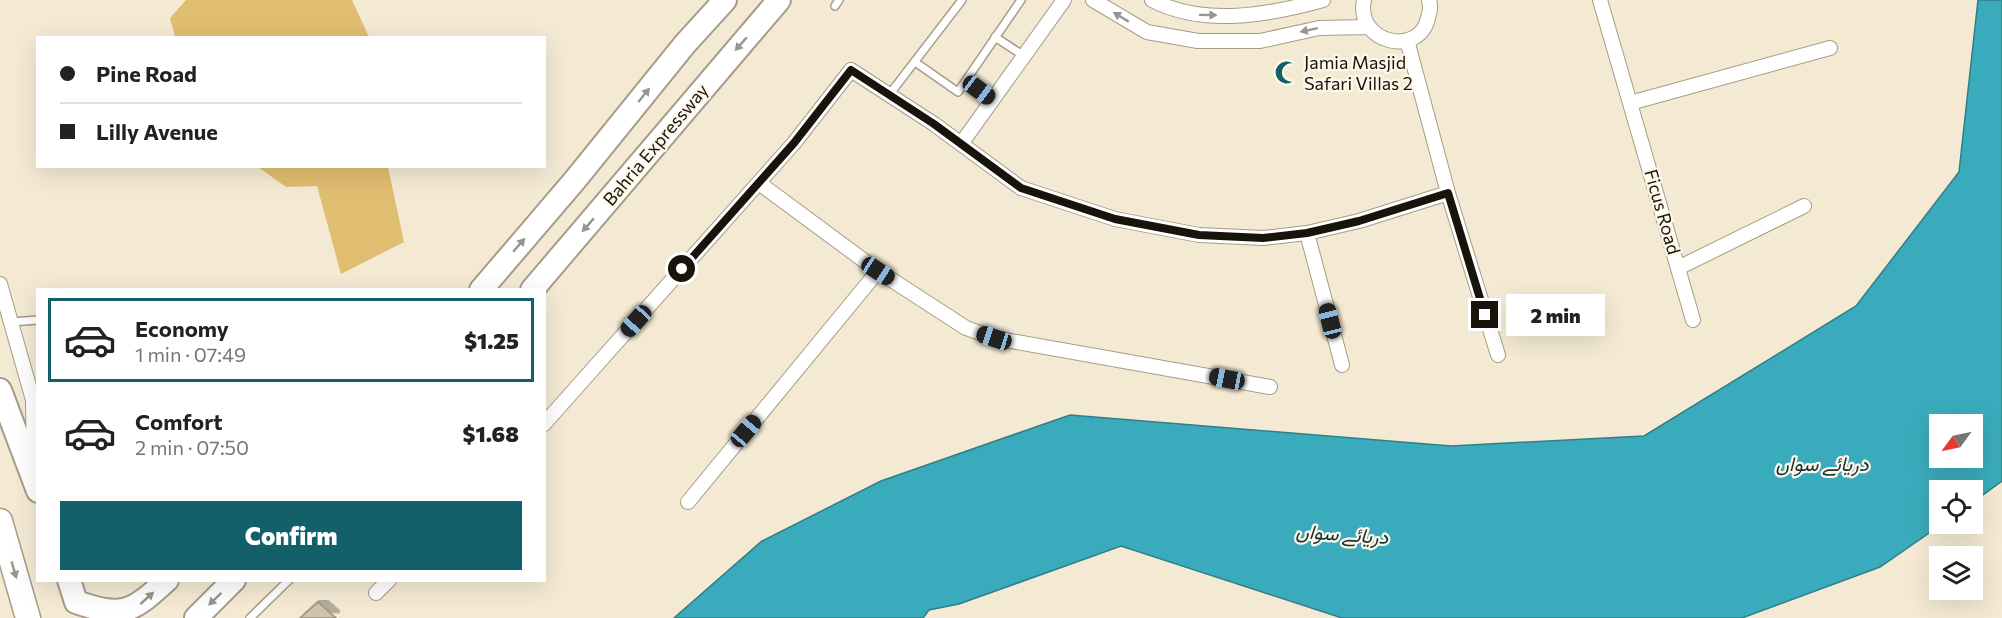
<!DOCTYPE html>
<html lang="en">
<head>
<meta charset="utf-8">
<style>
  :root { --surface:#fff; --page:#f2f2f2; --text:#222; --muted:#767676; --line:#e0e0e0; --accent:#13606b }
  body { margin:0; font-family:Commissioner,Vazirmatn,sans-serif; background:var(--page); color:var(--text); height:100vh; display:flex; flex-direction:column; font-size:22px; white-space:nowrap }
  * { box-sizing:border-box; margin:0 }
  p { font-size:20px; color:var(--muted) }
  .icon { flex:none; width:33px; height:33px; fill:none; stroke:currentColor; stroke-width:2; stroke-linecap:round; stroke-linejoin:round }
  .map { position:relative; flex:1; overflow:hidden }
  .sheet { position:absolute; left:36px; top:288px; width:510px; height:294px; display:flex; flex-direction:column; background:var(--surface); border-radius:0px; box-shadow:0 6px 24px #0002 }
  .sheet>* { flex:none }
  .hud { position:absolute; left:36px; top:36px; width:510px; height:132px; border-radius:0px; box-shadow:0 6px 24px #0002; display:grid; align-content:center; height:132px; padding:0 24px; background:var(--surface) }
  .needle { width:39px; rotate:237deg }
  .buttons { position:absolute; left:1929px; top:414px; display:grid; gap:12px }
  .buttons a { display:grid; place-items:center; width:54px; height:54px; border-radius:0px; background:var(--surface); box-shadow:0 6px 24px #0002; font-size:30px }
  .end { position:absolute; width:27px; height:27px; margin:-14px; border:8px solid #18140c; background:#fff; box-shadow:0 0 0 3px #fff }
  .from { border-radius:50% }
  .bubble { position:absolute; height:42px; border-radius:0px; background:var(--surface); box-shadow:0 6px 24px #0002; font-size:20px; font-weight:800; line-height:42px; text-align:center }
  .car { position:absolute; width:18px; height:36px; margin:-18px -9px; border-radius:8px; box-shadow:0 0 4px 2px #0007; background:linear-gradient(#222 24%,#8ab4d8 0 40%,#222 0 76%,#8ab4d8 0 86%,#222 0) }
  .hud b { display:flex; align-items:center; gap:21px; height:57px; font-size:22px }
  .hud b+b { border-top:2px solid var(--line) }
  .hud i { width:15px; height:15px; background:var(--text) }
  ul { padding:10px 0 0; list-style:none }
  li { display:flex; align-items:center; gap:18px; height:84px; margin:0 12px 9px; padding:0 12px; border:3px solid transparent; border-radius:0px }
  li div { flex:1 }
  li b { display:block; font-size:22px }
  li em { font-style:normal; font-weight:800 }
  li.current { border-color:var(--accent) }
  li>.icon { width:54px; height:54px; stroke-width:1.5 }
  .primary-button { display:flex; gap:12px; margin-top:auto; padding:12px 24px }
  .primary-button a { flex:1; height:69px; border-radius:0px; background:var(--accent); color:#fff; font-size:24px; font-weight:800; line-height:69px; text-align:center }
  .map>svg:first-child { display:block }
  .green { fill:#e0be71 }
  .water { fill:#3aabbc; stroke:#307e87; stroke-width:1.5; fill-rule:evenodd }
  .building { fill:#cec4ae; stroke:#998f7b; stroke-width:1.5; filter:url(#shadow) }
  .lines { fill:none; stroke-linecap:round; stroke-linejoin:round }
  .service-casing { stroke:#a69c88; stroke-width:10 }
  .minor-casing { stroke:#a69c88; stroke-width:16 }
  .primary-casing { stroke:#a69c88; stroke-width:26 }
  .trunk-casing { stroke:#a69c88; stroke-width:27 }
  .service { stroke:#fff; stroke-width:7 }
  .minor { stroke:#fff; stroke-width:14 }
  .primary { stroke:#fff; stroke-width:22 }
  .trunk { stroke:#fff; stroke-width:24 }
  .oneway { fill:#979592 }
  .route { stroke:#18140c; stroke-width:8 }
  .labels { text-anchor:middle; stroke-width:4.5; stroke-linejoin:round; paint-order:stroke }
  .poi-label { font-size:18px; fill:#18140c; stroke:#fef8ea; text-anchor:start }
  .street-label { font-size:18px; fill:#18140c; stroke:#fef8ea }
  .water-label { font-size:20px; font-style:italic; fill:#173034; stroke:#fef8ea }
</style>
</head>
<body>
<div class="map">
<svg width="2002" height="618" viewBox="0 0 2002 618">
  <defs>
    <filter id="shadow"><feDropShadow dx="5.5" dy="-5.5" stdDeviation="0" flood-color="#0004"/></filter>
  </defs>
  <rect width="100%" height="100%" fill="#f4ead4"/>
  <path class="green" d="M 186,0 L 352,0 L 369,37 L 175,37 L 170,18 Z
    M 258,167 L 388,167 L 404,242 L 341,274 L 317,186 L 286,187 Z"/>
  <path class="water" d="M 1978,0 L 2002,0 L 2002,481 L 1973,502 L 1972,490 L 1940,490 L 1940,524 L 1942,524 L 1880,567 L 1742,618 L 1342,618 L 1121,546 L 959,604 L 929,610 L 923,618 L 674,618 L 762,541 L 881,481 L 1070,415 L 1451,446 L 1644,436 L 1856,306 L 1959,172 ZM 1940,424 L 1972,424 L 1972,458 L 1940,458 Z"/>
  <path class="building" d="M 318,602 L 336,618 L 300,618 Z"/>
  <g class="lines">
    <defs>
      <path id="service" d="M 835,6 L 839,0
        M 995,37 L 1024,56
        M 915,62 L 958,92 L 1021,0
        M 966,80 L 992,100
        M 889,95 L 962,0
        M 11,322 L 38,320
        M 250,618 L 289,580"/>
      <path id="minor" d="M 1093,0 L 1147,32 L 1198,41 L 1260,41 L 1319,28 L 1368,27
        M 1152,0 C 1204,27 1269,15 1323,0
        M 1364,0 C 1355,43 1419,58 1428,18 C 1430,11 1431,7 1429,0
        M 1600,0 L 1693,320
        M 1407,40 L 1448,193 L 1498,355
        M 1630,103 L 1830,48
        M 961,144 L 1064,0
        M 759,183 L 878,271 L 966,328 L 994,338 L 1270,387
        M 1307,233 L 1342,365
        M 1678,268 L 1804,206
        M 0,284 L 33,400 L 34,466
        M 544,424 L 794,143 L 851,70 L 934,124 L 1021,188 L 1115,219 L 1199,235 L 1263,238 L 1307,233 L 1359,221 L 1448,193
        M 688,502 L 878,271
        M 376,593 L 389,580"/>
      <path id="primary" d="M 481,290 L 575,180 L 685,44 L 725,0
        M 532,290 L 779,0
        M 0,390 L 38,491
        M 69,580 L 76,602 C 123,618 131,613 167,580
        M 196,618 L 234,580"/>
      <path id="trunk" d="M 0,521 L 28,618"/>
    </defs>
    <use href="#service" class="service-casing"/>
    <use href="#minor" class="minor-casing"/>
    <use href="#primary" class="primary-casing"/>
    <use href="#trunk" class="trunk-casing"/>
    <use href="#service" class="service"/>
    <use href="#minor" class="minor"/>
    <use href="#primary" class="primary"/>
    <use href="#trunk" class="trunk"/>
  </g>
  <defs><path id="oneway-solid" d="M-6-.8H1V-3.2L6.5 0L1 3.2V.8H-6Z" transform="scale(1.5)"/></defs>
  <g class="oneway">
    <use href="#oneway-solid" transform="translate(1208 15) rotate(1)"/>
    <use href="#oneway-solid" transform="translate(1121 17) rotate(-149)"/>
    <use href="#oneway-solid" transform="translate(1309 30) rotate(168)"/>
    <use href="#oneway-solid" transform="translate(741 44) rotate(131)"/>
    <use href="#oneway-solid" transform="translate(644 95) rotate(-51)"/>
    <use href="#oneway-solid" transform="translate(588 225) rotate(131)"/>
    <use href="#oneway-solid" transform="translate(519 245) rotate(-49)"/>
    <use href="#oneway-solid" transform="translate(14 570) rotate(74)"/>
    <use href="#oneway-solid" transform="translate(147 598) rotate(-42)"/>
    <use href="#oneway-solid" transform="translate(215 599) rotate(136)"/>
  </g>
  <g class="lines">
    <path class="route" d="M 682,269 L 794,143 L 851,70 L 934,124 L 1021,188 L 1115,219 L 1199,235 L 1263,238 L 1307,233 L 1359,221 L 1448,193 L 1485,315"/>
  </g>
  <defs>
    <symbol id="mosque-bare" viewBox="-9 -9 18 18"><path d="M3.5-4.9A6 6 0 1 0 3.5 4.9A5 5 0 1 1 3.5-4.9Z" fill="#13606b" stroke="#fef8ea" stroke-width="2.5" paint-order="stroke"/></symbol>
  </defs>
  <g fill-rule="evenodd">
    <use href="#mosque-bare" x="1270" y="56" width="33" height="33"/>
  </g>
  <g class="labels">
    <g class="poi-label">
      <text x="1304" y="69">Jamia Masjid<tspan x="1304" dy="21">Safari Villas 2</tspan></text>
    </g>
    <g class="street-label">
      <text transform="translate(656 145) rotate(-50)" y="6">Bahria Expressway</text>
      <text transform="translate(1662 212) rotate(74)" y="6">Ficus Road</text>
    </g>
    <g class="water-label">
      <text x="1822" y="471">دریائے سواں</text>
      <text transform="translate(1342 534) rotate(4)" y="7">دریائے سواں</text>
    </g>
  </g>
</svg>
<div class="buttons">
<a><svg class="needle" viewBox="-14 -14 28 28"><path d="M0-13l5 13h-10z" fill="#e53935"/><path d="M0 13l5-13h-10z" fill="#767676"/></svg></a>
<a><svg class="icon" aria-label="locate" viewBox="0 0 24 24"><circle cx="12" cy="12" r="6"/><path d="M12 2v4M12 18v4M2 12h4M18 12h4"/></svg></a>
<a><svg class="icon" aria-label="layers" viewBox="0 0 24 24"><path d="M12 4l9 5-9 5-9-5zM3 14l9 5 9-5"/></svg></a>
</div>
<i class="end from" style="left:682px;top:269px"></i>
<i class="end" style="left:1485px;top:315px"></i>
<div class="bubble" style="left:1506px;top:294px;width:99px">2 min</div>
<i class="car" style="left:979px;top:90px;rotate:127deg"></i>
<i class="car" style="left:878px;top:271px;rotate:123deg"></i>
<i class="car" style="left:636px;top:321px;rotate:222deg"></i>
<i class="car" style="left:1330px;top:321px;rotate:346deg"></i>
<i class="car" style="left:994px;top:338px;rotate:288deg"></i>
<i class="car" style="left:1227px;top:379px;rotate:281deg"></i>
<i class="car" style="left:746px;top:431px;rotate:40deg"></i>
<div class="hud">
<b><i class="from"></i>Pine Road</b>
<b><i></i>Lilly Avenue</b>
</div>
<section class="sheet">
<ul>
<li class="current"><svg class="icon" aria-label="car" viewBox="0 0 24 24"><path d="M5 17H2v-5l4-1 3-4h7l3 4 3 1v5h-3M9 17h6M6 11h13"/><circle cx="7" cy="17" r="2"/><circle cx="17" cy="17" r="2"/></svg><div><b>Economy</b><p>1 min · 07:49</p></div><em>$1.25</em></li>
<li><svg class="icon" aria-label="car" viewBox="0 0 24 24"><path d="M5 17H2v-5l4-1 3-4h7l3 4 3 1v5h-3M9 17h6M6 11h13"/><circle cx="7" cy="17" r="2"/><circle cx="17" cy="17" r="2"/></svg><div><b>Comfort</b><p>2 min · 07:50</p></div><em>$1.68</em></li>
</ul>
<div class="primary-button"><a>Confirm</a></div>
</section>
</div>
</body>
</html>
